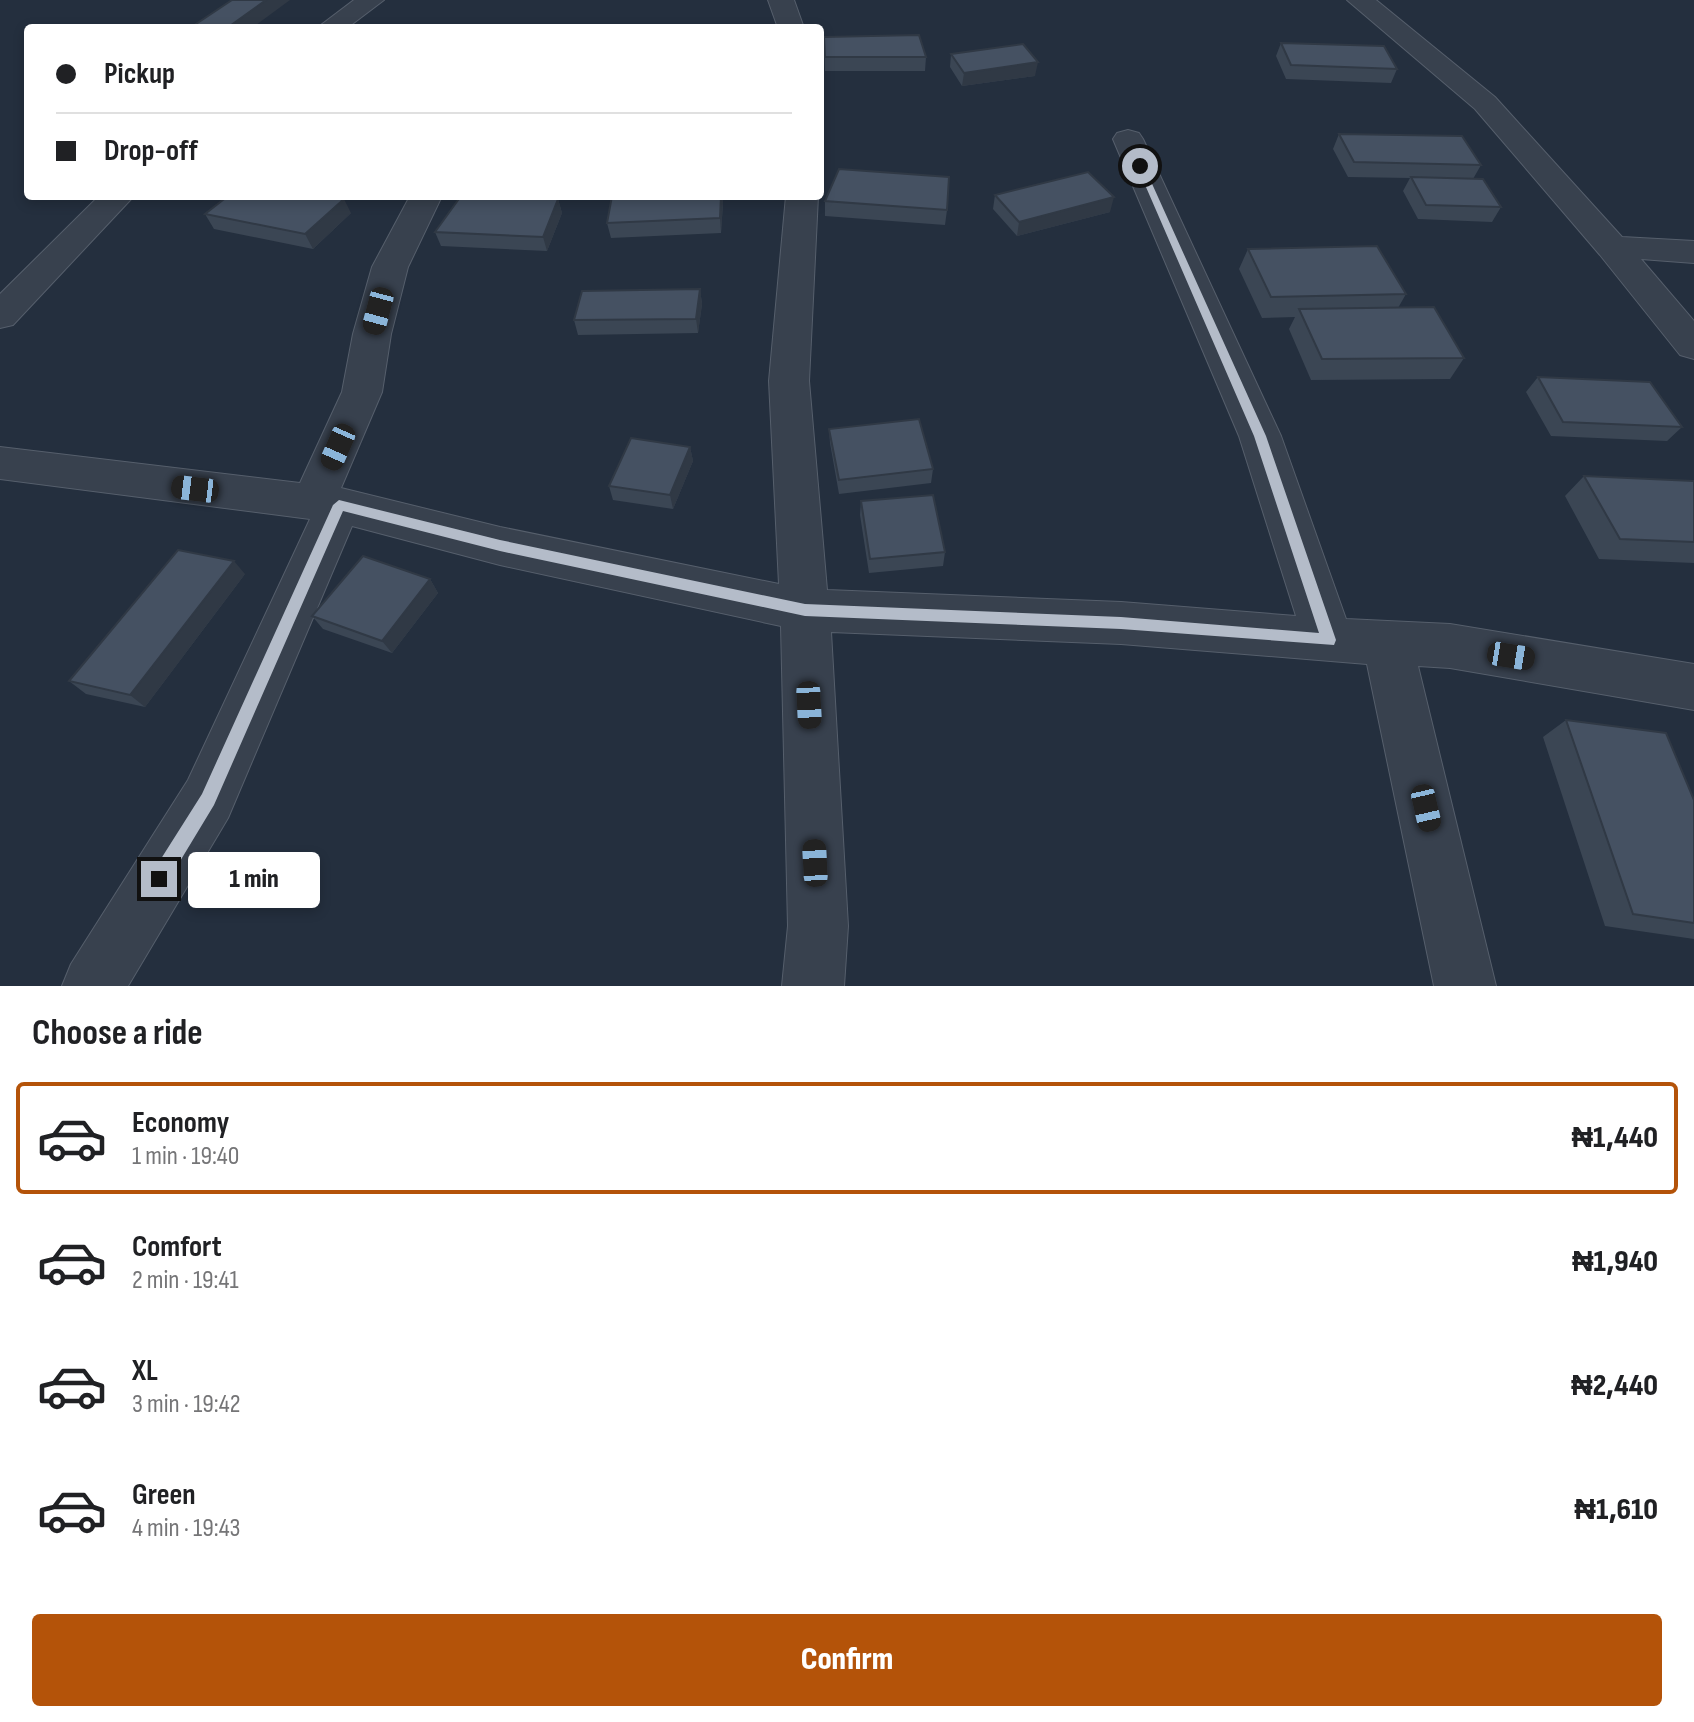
<!DOCTYPE html>
<html lang="en">
<head>
<meta charset="utf-8">
<style>
  :root { --surface:#fff; --page:#f2f2f2; --text:#202124; --muted:#757577; --line:#e0e0e0; --accent:#b45309 }
  body { margin:0; font-family:"Sofia Sans Condensed",sans-serif; background:var(--page); color:var(--text); height:100vh; display:flex; flex-direction:column; font-size:30px; white-space:nowrap }
  * { box-sizing:border-box; margin:0 }
  p { font-size:26px; color:var(--muted) }
  .icon { flex:none; width:44px; height:44px; fill:none; stroke:currentColor; stroke-width:2; stroke-linecap:round; stroke-linejoin:round }
  .map { position:relative; height:986px; overflow:hidden }
  .sheet { display:flex; flex-direction:column; background:var(--surface); flex:1 }
  .sheet>* { flex:none }
  .banner { position:absolute; left:24px; top:24px; width:800px; height:176px; border-radius:8px; box-shadow:0 4px 12px #0003; display:grid; align-content:center; height:176px; padding:0 32px; background:var(--surface) }
  .end { position:absolute; width:36px; height:36px; margin:-18px; border:10px solid #b4bcc9; background:#111; box-shadow:0 0 0 4px #111 }
  .from { border-radius:50% }
  .bubble { position:absolute; height:56px; border-radius:8px; background:var(--surface); box-shadow:0 4px 12px #0003; font-size:26px; font-weight:800; line-height:56px; text-align:center }
  .car { position:absolute; width:24px; height:48px; margin:-24px -12px; border-radius:10px; box-shadow:0 0 6px 2px #0007; background:linear-gradient(#222 24%,#8ab4d8 0 40%,#222 0 76%,#8ab4d8 0 86%,#222 0) }
  .banner b { display:flex; align-items:center; gap:28px; height:76px; font-size:30px }
  .banner b+b { border-top:2px solid var(--line) }
  .banner i { width:20px; height:20px; background:var(--text) }
  ul { padding:0; list-style:none }
  li { display:flex; align-items:center; gap:24px; height:112px; margin:0 16px 12px; padding:0 16px; border:4px solid transparent; border-radius:8px }
  li div { flex:1 }
  li b { display:block; font-size:30px }
  li em { font-style:normal; font-weight:800 }
  li.current { border-color:var(--accent) }
  li>.icon { width:72px; height:72px; stroke-width:1.5 }
  h2 { padding:0 32px; font-size:36px; line-height:96px }
  .action { display:flex; gap:16px; margin-top:auto; padding:16px 32px }
  .action a { flex:1; height:92px; border-radius:8px; background:var(--accent); color:#fff; font-size:32px; font-weight:800; line-height:92px; text-align:center }
  .map>svg:first-child { display:block }
  .lines { fill:none; stroke-linecap:round; stroke-linejoin:round }
  .minor-casing { stroke:#565f6c; stroke-width:2 }
  .minor { fill:#38414e; fill-rule:evenodd }
  .wall { fill:#3b4654 }
  .shaded-wall { fill:#303945 }
  .building { fill:#455162; stroke:#303945; stroke-width:2 }
  .route { fill:#b4bcc9 }
</style>
</head>
<body>
<div class="map">
<svg width="1694" height="986" viewBox="0 0 1694 986">
  <rect width="100%" height="100%" fill="#242f3e"/>
  <g class="lines">
    <defs>
      <path id="minor" d="M 354,0 L 384,0 L 347,28 L 317,28 Z
        M 768,0 L 794,0 L 804,28 L 778,28 Z
        M 1347,0 L 1376,0 L 1495,97 L 1622,237 L 1694,241 L 1694,263 L 1641,259 L 1694,321 L 1694,359 L 1680,355 L 1600,255 L 1475,109 Z
        M 1128,130 L 1139,133 L 1143,139 L 1281,436 L 1346,619 L 1450,624 L 1694,664 L 1694,710 L 1450,668 L 1418,666 L 1496,986 L 1434,986 L 1367,664 L 1121,644 L 831,632 L 848,926 L 844,986 L 782,986 L 788,926 L 781,626 L 500,565 L 352,526 L 228,818 L 128,986 L 62,986 L 71,964 L 188,780 L 310,519 L 0,479 L 0,447 L 300,483 L 342,392 L 353,334 L 372,267 L 410,196 L 442,196 L 408,267 L 391,334 L 382,392 L 341,488 L 500,527 L 779,584 L 769,381 L 786,196 L 818,196 L 809,381 L 827,590 L 1121,602 L 1296,616 L 1239,436 L 1113,139 L 1117,133 Z
        M 99,196 L 134,196 L 13,325 L 0,328 L 0,294 Z"/>
    </defs>
    <use href="#minor" class="minor-casing"/>
    <use href="#minor" class="minor"/>
  </g>
  <path class="wall" d="M 824,37 L 926,57 L 925,71 L 825,71 Z
    M 1281,43 L 1397,69 L 1391,83 L 1286,79 L 1276,56 Z
    M 951,54 L 1035,76 L 962,86 L 950,67 Z
    M 1339,134 L 1481,165 L 1473,179 L 1501,207 L 1492,222 L 1418,219 L 1403,191 L 1410,178 L 1348,177 L 1333,149 Z
    M 995,195 L 1110,212 L 1017,236 L 993,209 Z
    M 612,196 L 722,196 L 723,203 L 721,233 L 611,238 L 607,223 Z
    M 558,199 L 562,213 L 547,251 L 441,246 L 435,232 Z
    M 825,201 L 947,210 L 945,225 L 825,216 Z
    M 351,213 L 313,249 L 214,229 L 205,214 Z
    M 1248,249 L 1406,294 L 1398,308 L 1464,358 L 1450,379 L 1311,380 L 1289,329 L 1295,317 L 1262,318 L 1239,269 Z
    M 700,289 L 702,304 L 698,333 L 578,335 L 574,320 Z
    M 1538,377 L 1682,427 L 1667,441 L 1551,436 L 1526,392 Z
    M 829,429 L 933,469 L 931,483 L 839,494 L 830,443 Z
    M 690,447 L 693,461 L 673,509 L 613,500 L 609,486 Z
    M 1584,476 L 1694,481 L 1694,563 L 1599,559 L 1565,496 Z
    M 861,501 L 945,552 L 943,566 L 869,573 L 860,515 Z
    M 245,574 L 145,707 L 86,694 L 69,681 Z
    M 430,579 L 438,593 L 392,653 L 323,629 L 312,616 Z
    M 1566,720 L 1694,800 L 1694,939 L 1605,926 L 1543,737 Z"/>
  <path class="shaded-wall" d="M 266,0 L 290,0 L 252,28 L 227,28 Z
    M 1038,62 L 1035,76 L 962,86 L 964,73 Z
    M 721,196 L 722,196 L 723,203 L 721,233 L 720,218 Z
    M 1114,197 L 1110,212 L 1017,236 L 1019,222 Z
    M 344,199 L 351,213 L 313,249 L 305,234 Z
    M 558,199 L 562,213 L 547,251 L 543,237 Z
    M 700,289 L 702,304 L 698,333 L 696,319 Z
    M 690,447 L 693,461 L 673,509 L 670,495 Z
    M 234,561 L 245,574 L 145,707 L 130,695 Z
    M 430,579 L 438,593 L 392,653 L 382,641 Z"/>
  <path class="building" d="M 232,0 L 266,0 L 227,28 L 190,28 Z
    M 919,35 L 926,57 L 825,57 L 824,37 Z
    M 1281,43 L 1384,46 L 1397,69 L 1291,65 Z
    M 1023,44 L 1038,62 L 964,73 L 951,54 Z
    M 1339,134 L 1462,136 L 1481,165 L 1354,162 Z
    M 839,169 L 949,177 L 947,210 L 825,201 Z
    M 1088,172 L 1114,197 L 1019,222 L 995,195 Z
    M 1411,177 L 1483,179 L 1501,207 L 1426,205 Z
    M 228,196 L 328,196 L 344,199 L 305,234 L 205,214 Z
    M 461,196 L 487,196 L 558,199 L 543,237 L 435,232 Z
    M 612,196 L 721,196 L 720,218 L 607,223 Z
    M 1377,246 L 1406,294 L 1271,297 L 1248,249 Z
    M 700,289 L 696,319 L 574,320 L 582,291 Z
    M 1434,307 L 1464,358 L 1322,359 L 1299,309 Z
    M 1538,377 L 1650,382 L 1682,427 L 1563,422 Z
    M 919,419 L 933,469 L 839,480 L 829,429 Z
    M 631,438 L 690,447 L 670,495 L 609,486 Z
    M 1584,476 L 1694,481 L 1694,542 L 1620,539 Z
    M 933,495 L 945,552 L 870,559 L 861,501 Z
    M 178,550 L 234,561 L 130,695 L 69,681 Z
    M 363,556 L 430,579 L 382,641 L 312,616 Z
    M 1566,720 L 1666,733 L 1694,800 L 1694,923 L 1633,914 Z"/>
  <path class="route" d="M 1136,164 L 1144,166 L 1266,436 L 1336,640 L 1334,645 L 1121,629 L 805,616 L 500,551 L 343,511 L 214,805 L 165,886 L 159,888 L 152,886 L 150,879 L 152,873 L 202,794 L 333,505 L 339,500 L 500,540 L 805,604 L 1121,617 L 1319,633 L 1254,436 Z"/>
</svg>
<i class="end from" style="left:1140px;top:166px"></i>
<i class="end" style="left:159px;top:879px"></i>
<div class="bubble" style="left:188px;top:852px;width:132px">1 min</div>
<i class="car" style="left:378px;top:311px;rotate:195deg"></i>
<i class="car" style="left:338px;top:447px;rotate:204deg"></i>
<i class="car" style="left:195px;top:489px;rotate:277deg"></i>
<i class="car" style="left:1511px;top:656px;rotate:99deg"></i>
<i class="car" style="left:809px;top:705px;rotate:177deg"></i>
<i class="car" style="left:1426px;top:808px;rotate:167deg"></i>
<i class="car" style="left:815px;top:863px;rotate:357deg"></i>
<div class="banner">
<b><i class="from"></i>Pickup</b>
<b><i></i>Drop-off</b>
</div>
</div>
<section class="sheet">
<h2>Choose a ride</h2>
<ul>
<li class="current"><svg class="icon" aria-label="car" viewBox="0 0 24 24"><path d="M5 17H2v-5l4-1 3-4h7l3 4 3 1v5h-3M9 17h6M6 11h13"/><circle cx="7" cy="17" r="2"/><circle cx="17" cy="17" r="2"/></svg><div><b>Economy</b><p>1 min · 19:40</p></div><em>₦1,440</em></li>
<li><svg class="icon" aria-label="car" viewBox="0 0 24 24"><path d="M5 17H2v-5l4-1 3-4h7l3 4 3 1v5h-3M9 17h6M6 11h13"/><circle cx="7" cy="17" r="2"/><circle cx="17" cy="17" r="2"/></svg><div><b>Comfort</b><p>2 min · 19:41</p></div><em>₦1,940</em></li>
<li><svg class="icon" aria-label="car" viewBox="0 0 24 24"><path d="M5 17H2v-5l4-1 3-4h7l3 4 3 1v5h-3M9 17h6M6 11h13"/><circle cx="7" cy="17" r="2"/><circle cx="17" cy="17" r="2"/></svg><div><b>XL</b><p>3 min · 19:42</p></div><em>₦2,440</em></li>
<li><svg class="icon" aria-label="car" viewBox="0 0 24 24"><path d="M5 17H2v-5l4-1 3-4h7l3 4 3 1v5h-3M9 17h6M6 11h13"/><circle cx="7" cy="17" r="2"/><circle cx="17" cy="17" r="2"/></svg><div><b>Green</b><p>4 min · 19:43</p></div><em>₦1,610</em></li>
</ul>
<div class="action"><a>Confirm</a></div>
</section>
</body>
</html>
